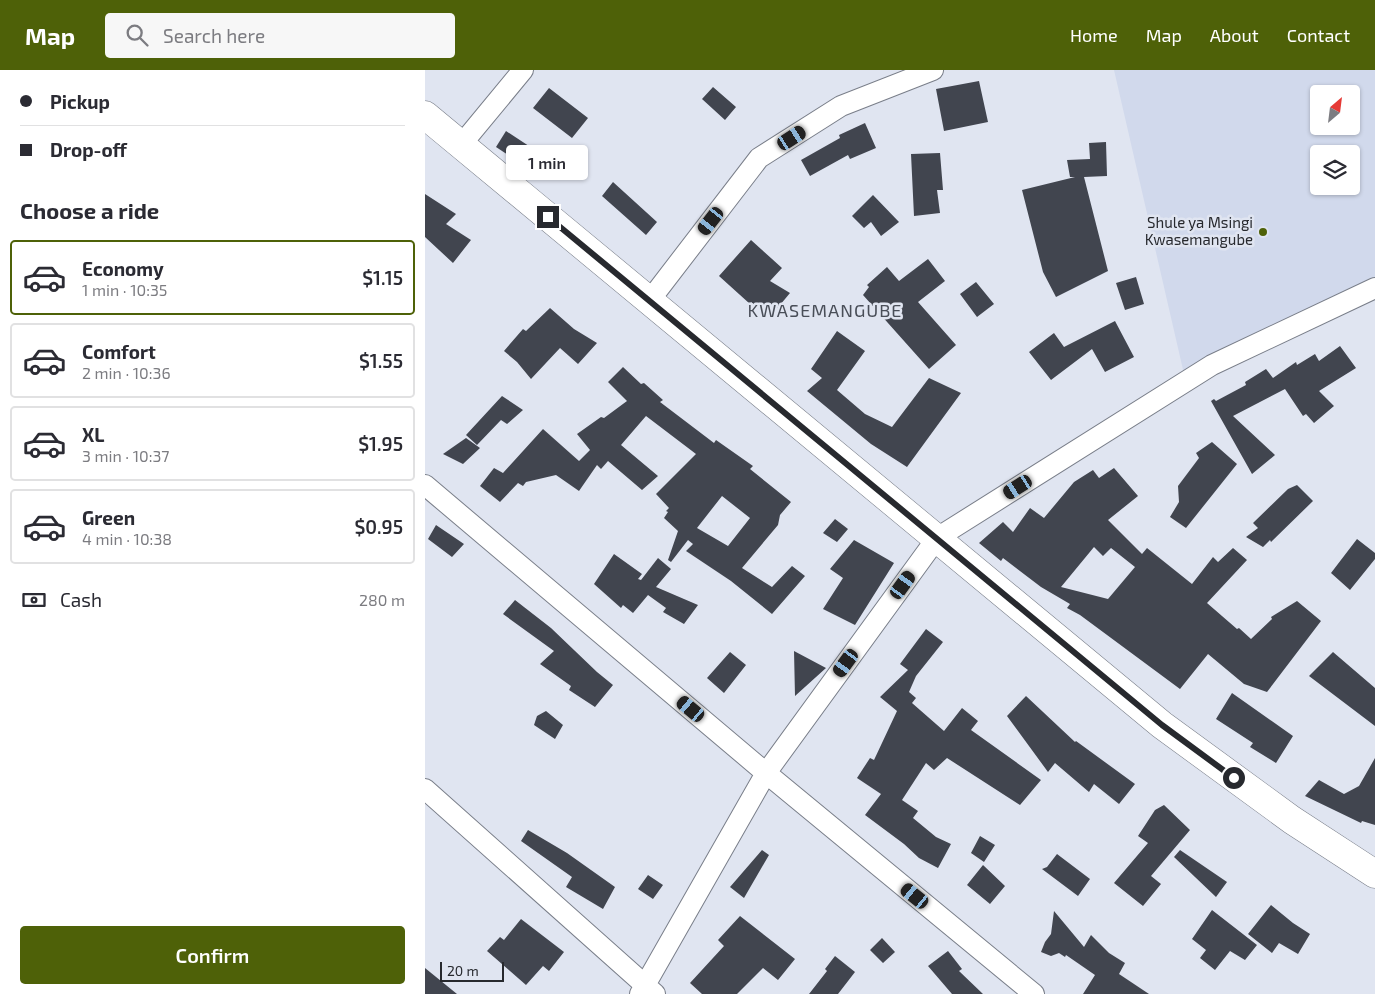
<!DOCTYPE html>
<html lang="en">
<head>
<meta charset="utf-8">
<style>
  :root { --surface:#fff; --page:#f7f7f7; --text:#2b2b33; --muted:#7c7c81; --line:#e1e1e2; --accent:#4e6108 }
  body { margin:0; font-family:"Exo 2",sans-serif; background:var(--page); color:var(--text); height:100vh; display:flex; flex-direction:column; font-size:19px; white-space:nowrap }
  * { box-sizing:border-box; margin:0 }
  p { font-size:16px; color:var(--muted) }
  .icon { flex:none; width:28px; height:28px; fill:none; stroke:currentColor; stroke-width:2; stroke-linecap:round; stroke-linejoin:round }
  .map { position:relative; flex:1; overflow:hidden }
  .side { display:flex; flex-direction:column; background:var(--surface); width:425px }
  .side>* { flex:none }
  .hud { display:grid; align-content:center; height:110px; padding:0 20px; background:var(--surface) }
  .needle { width:32px; rotate:28deg }
  .fabs { position:absolute; left:885px; top:15px; display:grid; gap:10px }
  .fabs a { display:grid; place-items:center; width:50px; height:50px; border-radius:5px; background:var(--surface); box-shadow:0 1px 4px #0004; font-size:25px }
  .scale { position:absolute; left:15px; bottom:12px; width:64px; box-sizing:border-box; padding-left:5px; border:2px solid #27292e; border-top:0; font-size:14px; line-height:18px; white-space:nowrap; color:#27292e; -webkit-text-stroke:4px #e0e5f1; paint-order:stroke }
  .end { position:absolute; width:22px; height:22px; margin:-11px; border:6px solid #27292e; background:#fff; box-shadow:0 0 0 2px #fff }
  .from { border-radius:50% }
  .bubble { position:absolute; height:35px; border-radius:5px; background:var(--surface); box-shadow:0 1px 4px #0004; font-size:16px; font-weight:600; line-height:35px; text-align:center }
  .car { position:absolute; width:15px; height:30px; margin:-15px -8px; border-radius:6px; box-shadow:0 0 4px 1px #0007; background:linear-gradient(#222 24%,#8ab4d8 0 40%,#222 0 76%,#8ab4d8 0 86%,#222 0) }
  .hud b { display:flex; align-items:center; gap:18px; height:48px; font-size:19px }
  .hud b+b { border-top:1px solid var(--line) }
  .hud i { width:12px; height:12px; background:var(--text) }
  ul { padding:0; list-style:none }
  li { display:flex; align-items:center; gap:15px; height:75px; margin:0 10px 8px; padding:0 10px; border:2px solid var(--line); border-radius:5px }
  li div { flex:1 }
  li b { display:block; font-size:19px }
  li em { font-style:normal; font-weight:600 }
  li.active { border-color:var(--accent) }
  li>.icon { width:45px; height:45px; stroke-width:1.5 }
  h2 { padding:0 20px; font-size:22px; line-height:60px }
  .pay { display:flex; align-items:center; gap:12px; height:55px; padding:0 20px; font-size:19px }
  .pay p { margin-inline-start:auto }
  .button { display:flex; gap:10px; margin-top:auto; padding:10px 20px }
  .button a { flex:1; height:58px; border-radius:5px; background:var(--accent); color:#fff; font-size:20px; font-weight:600; line-height:58px; text-align:center }
  header { display:flex; align-items:center; gap:30px; box-sizing:border-box; height:70px; padding:0 25px; background:var(--accent); color:#fff }
  header strong { font-size:24px }
  nav { display:flex; gap:28px; margin-inline-start:auto; font-size:18px }
  .search { width:350px; height:45px; background:var(--page); display:flex; align-items:center; gap:12px; box-sizing:border-box; padding:0 18px; border-radius:5px; color:var(--muted); font-size:19px }
  main { display:flex; flex:1; min-height:0 }
  .map>svg:first-child { display:block }
  .built { fill:#d1d9ec; fill-rule:evenodd }
  .building { fill:#41454f; fill-rule:evenodd }
  .lines { fill:none; stroke-linecap:round; stroke-linejoin:round }
  .street-casing { stroke:#797e89; stroke-width:22 }
  .secondary-casing { stroke:#797e89; stroke-width:29 }
  .street { stroke:#fff; stroke-width:20 }
  .secondary { stroke:#fff; stroke-width:28 }
  .route { stroke:#27292e; stroke-width:6 }
  .poi-dot { fill:#4e6108; stroke:#e0e5f1; stroke-width:2 }
  .labels { text-anchor:middle; stroke-width:5; stroke-linejoin:round; paint-order:stroke }
  .poi-label { font-size:15px; fill:#27292e; stroke:#e0e5f1; text-anchor:end }
  .quarter-label { font-size:18px; letter-spacing:1px; fill:#494e58; stroke:#e0e5f1 }
</style>
</head>
<body>
<header>
<strong>Map</strong>
<div class="search"><svg class="icon" aria-label="search" viewBox="0 0 24 24"><circle cx="10" cy="10" r="6"/><path d="M15 15l6 6"/></svg>Search here</div>
<nav><a>Home</a><a>Map</a><a>About</a><a>Contact</a></nav>
</header>
<main>
<section class="side">
<div class="hud">
<b><i class="from"></i>Pickup</b>
<b><i></i>Drop-off</b>
</div>
<h2>Choose a ride</h2>
<ul>
<li class="active"><svg class="icon" aria-label="car" viewBox="0 0 24 24"><path d="M5 17H2v-5l4-1 3-4h7l3 4 3 1v5h-3M9 17h6M6 11h13"/><circle cx="7" cy="17" r="2"/><circle cx="17" cy="17" r="2"/></svg><div><b>Economy</b><p>1 min · 10:35</p></div><em>$1.15</em></li>
<li><svg class="icon" aria-label="car" viewBox="0 0 24 24"><path d="M5 17H2v-5l4-1 3-4h7l3 4 3 1v5h-3M9 17h6M6 11h13"/><circle cx="7" cy="17" r="2"/><circle cx="17" cy="17" r="2"/></svg><div><b>Comfort</b><p>2 min · 10:36</p></div><em>$1.55</em></li>
<li><svg class="icon" aria-label="car" viewBox="0 0 24 24"><path d="M5 17H2v-5l4-1 3-4h7l3 4 3 1v5h-3M9 17h6M6 11h13"/><circle cx="7" cy="17" r="2"/><circle cx="17" cy="17" r="2"/></svg><div><b>XL</b><p>3 min · 10:37</p></div><em>$1.95</em></li>
<li><svg class="icon" aria-label="car" viewBox="0 0 24 24"><path d="M5 17H2v-5l4-1 3-4h7l3 4 3 1v5h-3M9 17h6M6 11h13"/><circle cx="7" cy="17" r="2"/><circle cx="17" cy="17" r="2"/></svg><div><b>Green</b><p>4 min · 10:38</p></div><em>$0.95</em></li>
</ul>
<div class="pay"><svg class="icon" aria-label="cash" viewBox="0 0 24 24"><path d="M3 7h18v10H3z"/><circle cx="12" cy="12" r="2"/></svg>Cash<p>280 m</p></div>
<div class="button"><a>Confirm</a></div>
</section>
<div class="map">
<svg width="950" height="924" viewBox="0 0 950 924">
  <rect width="100%" height="100%" fill="#e0e5f1"/>
  <path class="built" d="M 689,0 L 950,0 L 950,208 L 780,289 L 759,304 ZM 894,24 L 926,24 L 926,56 L 894,56 ZM 894,84 L 926,84 L 926,116 L 894,116 Z"/>
  <path class="building" d="M 554,11 L 563,52 L 519,61 L 511,19 Z
    M 288,17 L 311,37 L 300,50 L 277,29 Z
    M 124,18 L 163,48 L 147,68 L 108,38 Z
    M 440,53 L 451,78 L 425,89 L 423,85 L 385,106 L 376,90 L 415,68 L 414,65 Z
    M 81,61 L 113,82 L 103,98 L 71,77 Z
    M 681,72 L 682,106 L 659,107 L 683,201 L 631,227 L 618,202 L 597,120 L 650,107 L 645,107 L 642,90 L 665,89 L 664,73 Z
    M 515,83 L 518,120 L 512,120 L 515,143 L 489,146 L 486,84 Z
    M 188,112 L 232,152 L 221,165 L 177,126 Z
    M 0,124 L 31,144 L 21,154 L 46,170 L 28,193 L 0,167 Z
    M 448,125 L 474,152 L 456,166 L 446,152 L 439,158 L 427,146 Z
    M 326,170 L 357,198 L 345,211 L 365,223 L 345,247 L 326,232 L 325,234 L 294,206 Z
    M 503,189 L 520,211 L 493,232 L 531,275 L 504,299 L 438,225 L 444,217 L 442,215 L 462,197 L 474,211 Z
    M 711,207 L 719,234 L 700,240 L 691,213 Z
    M 551,212 L 569,234 L 552,247 L 535,224 Z
    M 125,238 L 149,259 L 172,273 L 153,294 L 135,278 L 106,309 L 92,292 L 79,281 L 98,259 L 101,261 Z
    M 690,251 L 709,287 L 680,302 L 667,279 L 626,310 L 604,282 L 629,263 L 639,277 Z
    M 412,261 L 440,281 L 412,320 L 440,344 L 467,357 L 504,308 L 536,323 L 482,397 L 446,374 L 382,321 L 397,308 L 386,299 Z
    M 915,276 L 931,298 L 894,321 L 909,336 L 889,353 L 881,344 L 878,346 L 860,319 L 808,346 L 850,385 L 827,404 L 786,331 L 789,329 L 791,331 L 821,315 L 820,312 L 841,299 L 848,308 L 871,292 L 872,295 L 890,284 L 894,291 Z
    M 198,297 L 216,314 L 219,313 L 238,330 L 235,332 L 289,373 L 291,370 L 328,396 L 325,399 L 366,432 L 355,445 L 353,455 L 317,498 L 347,517 L 367,496 L 380,506 L 347,544 L 306,511 L 261,481 L 268,474 L 263,470 L 246,492 L 243,490 L 253,461 L 239,448 L 243,442 L 241,441 L 244,438 L 231,424 L 271,384 L 221,346 L 196,375 L 233,406 L 217,420 L 183,391 L 176,399 L 172,395 L 154,421 L 131,405 L 101,412 L 98,416 L 93,413 L 75,432 L 55,416 L 69,398 L 78,403 L 118,359 L 154,391 L 165,380 L 152,364 L 176,347 L 179,348 L 202,331 L 183,312 ZM 297,426 L 325,448 L 303,476 L 272,458 Z
    M 77,326 L 98,340 L 82,354 L 76,350 L 52,375 L 41,365 Z
    M 41,368 L 55,378 L 38,394 L 18,384 Z
    M 787,372 L 812,394 L 761,458 L 745,447 L 754,432 L 753,416 L 774,388 L 771,383 Z
    M 689,398 L 713,426 L 683,450 L 717,484 L 722,478 L 767,514 L 788,487 L 793,492 L 808,478 L 822,490 L 782,533 L 812,559 L 814,558 L 826,569 L 847,549 L 846,547 L 872,531 L 896,551 L 842,622 L 819,614 L 783,584 L 755,619 L 655,545 L 642,538 L 645,534 L 616,517 L 578,488 L 576,491 L 554,473 L 578,452 L 588,462 L 605,438 L 619,448 L 649,412 L 668,400 L 674,408 ZM 669,477 L 678,486 L 686,478 L 710,497 L 683,529 L 636,517 Z
    M 872,415 L 888,431 L 846,472 L 845,470 L 838,477 L 821,467 L 833,458 L 828,453 L 863,419 Z
    M 410,449 L 423,459 L 412,472 L 398,463 Z
    M 11,455 L 39,474 L 27,487 L 3,469 Z
    M 932,469 L 950,483 L 950,489 L 925,520 L 906,503 Z
    M 429,470 L 469,493 L 430,555 L 398,539 L 418,508 L 405,499 Z
    M 189,484 L 217,504 L 213,509 L 216,510 L 233,488 L 246,499 L 231,517 L 273,535 L 259,554 L 238,542 L 241,538 L 223,525 L 208,543 L 198,535 L 196,538 L 169,514 Z
    M 90,530 L 126,558 L 172,602 L 188,615 L 170,637 L 144,620 L 146,616 L 115,594 L 129,581 L 78,544 Z
    M 501,559 L 518,572 L 491,606 L 484,622 L 491,628 L 487,633 L 519,661 L 537,638 L 553,651 L 546,660 L 616,710 L 595,735 L 522,688 L 509,700 L 501,693 L 477,730 L 493,741 L 488,748 L 511,767 L 526,774 L 513,798 L 494,788 L 479,774 L 440,745 L 456,724 L 432,708 L 445,688 L 449,690 L 472,641 L 455,627 L 483,600 L 475,594 Z
    M 369,581 L 401,598 L 370,626 Z
    M 305,582 L 321,595 L 299,623 L 282,608 Z
    M 908,582 L 950,618 L 950,656 L 884,606 Z
    M 807,623 L 868,666 L 851,693 L 825,677 L 828,673 L 791,649 Z
    M 601,626 L 650,672 L 651,671 L 710,714 L 694,734 L 669,714 L 664,722 L 630,693 L 623,702 L 582,646 Z
    M 121,641 L 138,655 L 130,669 L 109,655 L 112,646 Z
    M 950,688 L 950,755 L 937,751 L 936,753 L 880,726 L 894,710 L 919,724 L 934,716 Z
    M 739,735 L 765,760 L 726,806 L 736,814 L 718,836 L 689,813 L 723,773 L 713,766 L 730,740 Z
    M 103,760 L 142,783 L 190,817 L 178,839 L 141,817 L 147,807 L 96,771 Z
    M 555,766 L 570,775 L 559,792 L 546,783 Z
    M 337,780 L 344,785 L 319,828 L 305,817 Z
    M 755,780 L 802,812 L 791,827 L 749,787 Z
    M 632,784 L 665,809 L 653,826 L 617,799 L 622,797 Z
    M 558,795 L 580,816 L 565,834 L 542,815 Z
    M 223,805 L 238,815 L 228,829 L 213,819 Z
    M 846,835 L 868,853 L 885,864 L 873,884 L 854,873 L 847,883 L 823,864 Z
    M 787,840 L 832,875 L 820,890 L 805,881 L 790,900 L 775,888 L 781,880 L 767,869 Z
    M 629,841 L 659,877 L 666,865 L 684,883 L 700,893 L 694,904 L 724,924 L 658,924 L 670,905 L 641,885 L 640,887 L 634,883 L 626,886 L 616,882 L 620,872 L 626,864 Z
    M 315,846 L 370,889 L 353,910 L 338,898 L 312,924 L 277,924 L 265,913 L 299,876 L 293,870 Z
    M 96,849 L 139,882 L 124,901 L 118,896 L 101,915 L 62,881 L 75,867 L 79,870 Z
    M 457,868 L 470,882 L 458,893 L 445,880 Z
    M 523,881 L 537,899 L 534,901 L 558,924 L 527,924 L 503,896 Z
    M 410,886 L 430,902 L 413,924 L 384,924 L 402,901 L 400,899 Z
    M 0,898 L 32,924 L 0,924 Z"/>
  <g class="lines">
    <defs>
      <path id="street" d="M 36,75 L 98,0
        M 225,230 L 334,88 L 416,36 L 508,0
        M 0,415 L 341,703 L 609,924
        M 0,719 L 230,924
        M 215,924 L 341,703 L 512,468 L 787,295 L 950,218"/>
      <path id="secondary" d="M 0,45 L 737,655 L 867,750 L 950,804"/>
    </defs>
    <use href="#street" class="street-casing"/>
    <use href="#secondary" class="secondary-casing"/>
    <use href="#street" class="street"/>
    <use href="#secondary" class="secondary"/>
  </g>
  <g class="lines">
    <path class="route" d="M 123,147 L 737,655 L 809,708"/>
  </g>
  <circle class="poi-dot" cx="838" cy="162" r="5"/>
  <g class="labels">
    <g class="poi-label">
      <text x="828" y="158">Shule ya Msingi<tspan x="828" dy="17">Kwasemangube</tspan></text>
    </g>
    <g class="quarter-label">
      <text x="400" y="247">KWASEMANGUBE</text>
    </g>
  </g>
</svg>
<div class="fabs">
<a><svg class="needle" viewBox="-14 -14 28 28"><path d="M0-13l5 13h-10z" fill="#e53935"/><path d="M0 13l5-13h-10z" fill="#7c7c81"/></svg></a>
<a><svg class="icon" aria-label="layers" viewBox="0 0 24 24"><path d="M12 4l9 5-9 5-9-5zM3 14l9 5 9-5"/></svg></a>
</div>
<div class="scale">20 m</div>
<i class="end from" style="left:809px;top:708px"></i>
<i class="end" style="left:123px;top:147px"></i>
<div class="bubble" style="left:81px;top:75px;width:82px">1 min</div>
<i class="car" style="left:367px;top:68px;rotate:57deg"></i>
<i class="car" style="left:286px;top:151px;rotate:218deg"></i>
<i class="car" style="left:593px;top:417px;rotate:238deg"></i>
<i class="car" style="left:478px;top:515px;rotate:36deg"></i>
<i class="car" style="left:421px;top:593px;rotate:216deg"></i>
<i class="car" style="left:266px;top:639px;rotate:310deg"></i>
<i class="car" style="left:490px;top:826px;rotate:309deg"></i>
</div>
</main>
</body>
</html>
